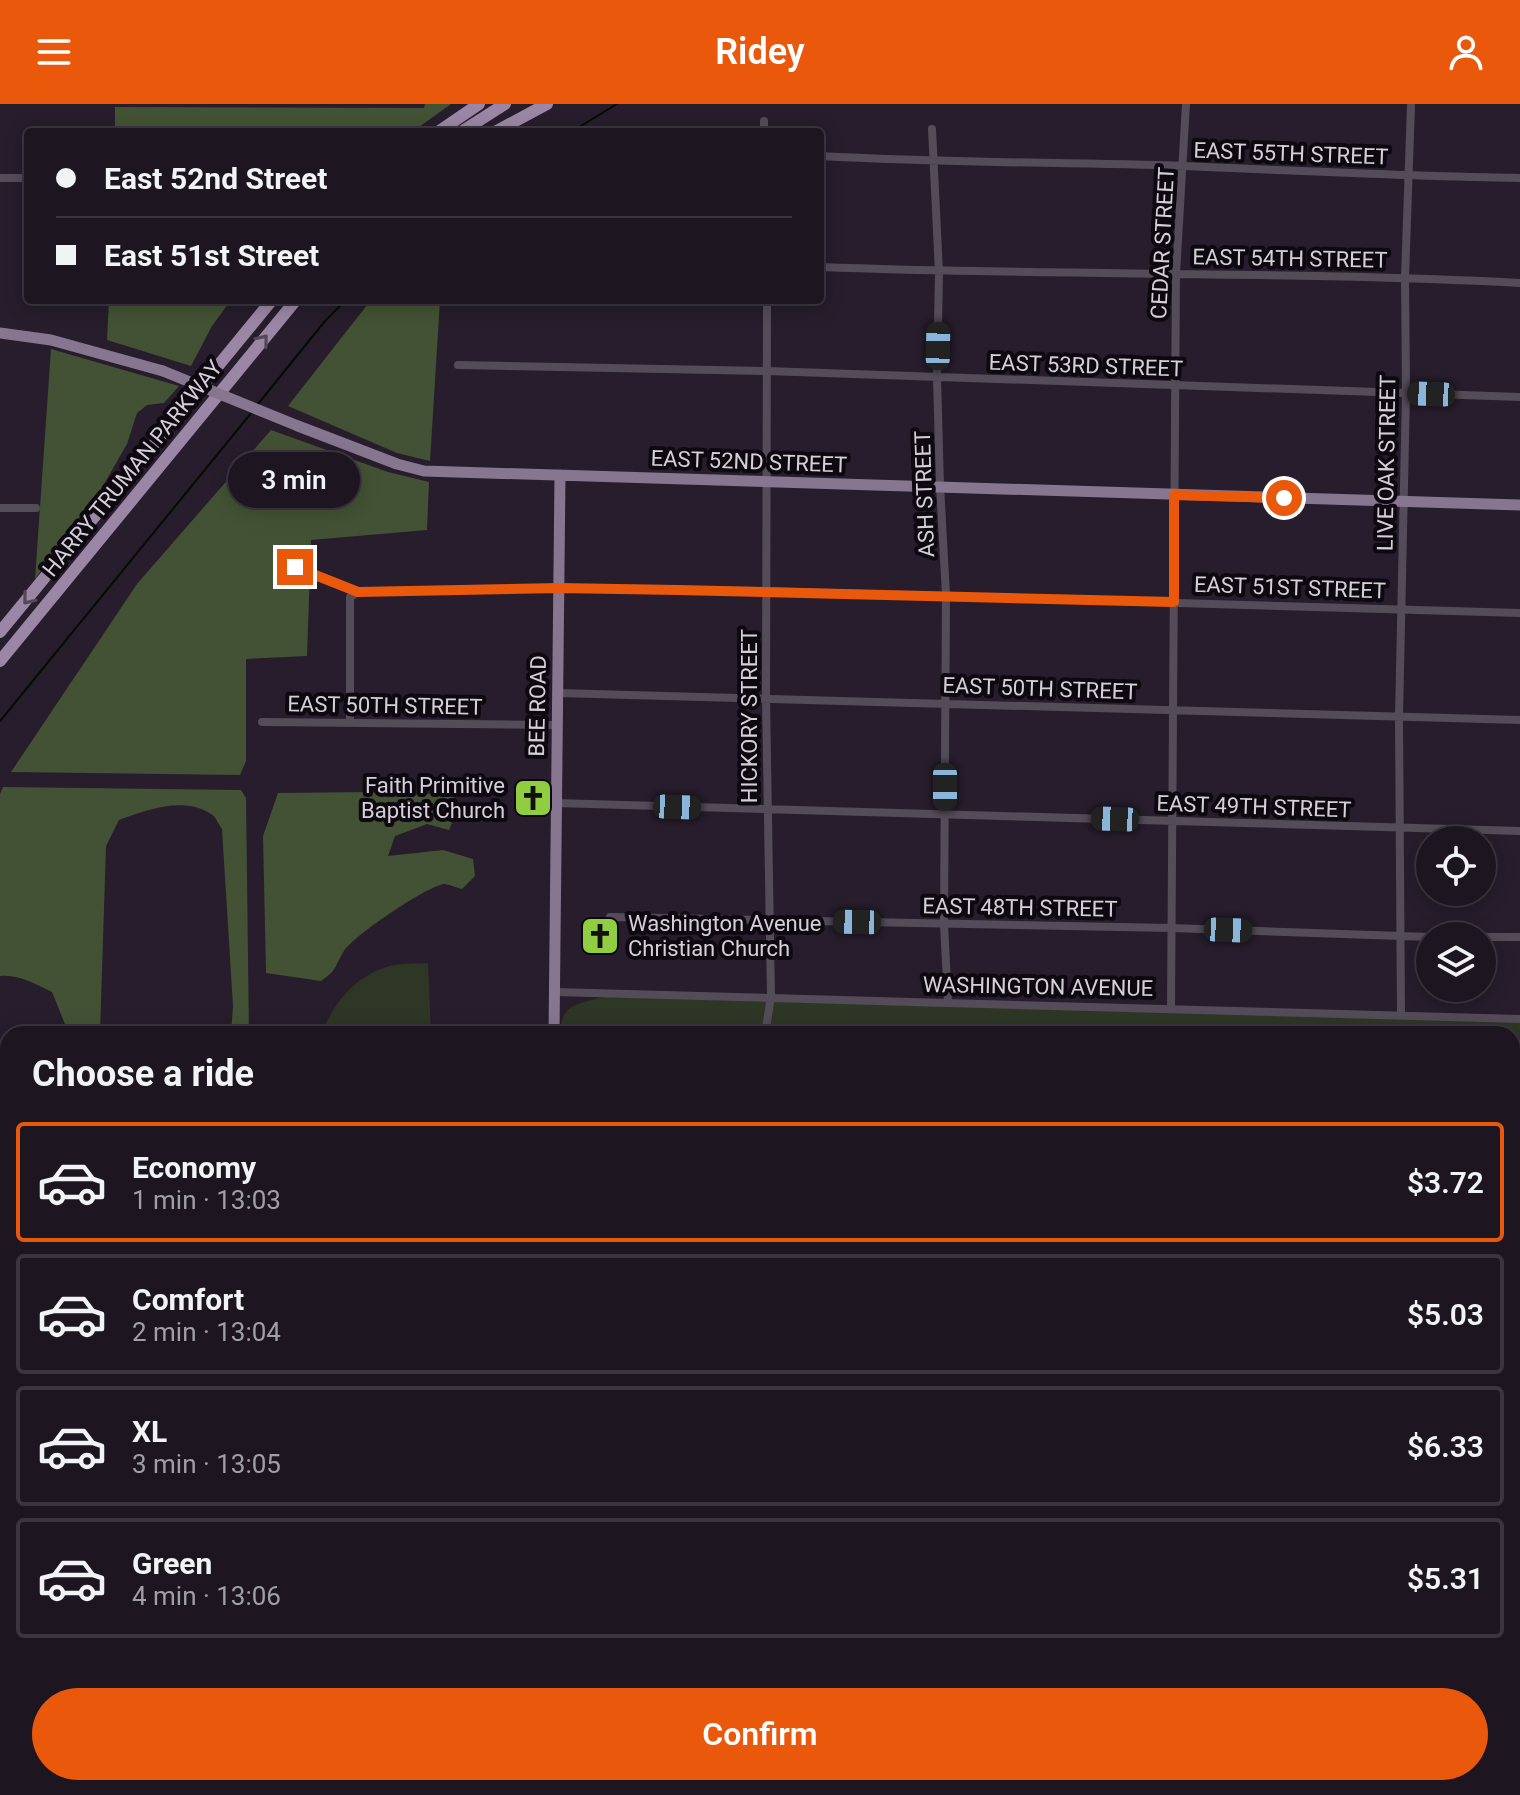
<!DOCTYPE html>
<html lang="en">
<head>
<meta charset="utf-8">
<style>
  :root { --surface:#1d1621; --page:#2a232e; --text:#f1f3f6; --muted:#a09fa5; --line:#3b353f; --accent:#ea580c }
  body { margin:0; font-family:Roboto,sans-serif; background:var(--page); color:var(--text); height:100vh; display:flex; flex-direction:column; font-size:30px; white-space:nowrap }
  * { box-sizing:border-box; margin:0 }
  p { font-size:26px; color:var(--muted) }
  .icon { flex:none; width:44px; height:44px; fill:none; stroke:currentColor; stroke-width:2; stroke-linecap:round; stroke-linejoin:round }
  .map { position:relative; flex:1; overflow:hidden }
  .side { position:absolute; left:0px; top:922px; width:1520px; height:770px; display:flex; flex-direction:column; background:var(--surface); border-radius:24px 24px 0 0; box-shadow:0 4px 20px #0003,0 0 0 2px var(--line) }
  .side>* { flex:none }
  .top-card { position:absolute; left:24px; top:24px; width:800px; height:176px; border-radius:8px; box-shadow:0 4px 20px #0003,0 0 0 2px var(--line); display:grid; align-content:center; height:176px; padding:0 32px; background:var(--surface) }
  .controls { position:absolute; left:1416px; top:722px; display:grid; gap:16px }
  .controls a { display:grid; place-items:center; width:80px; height:80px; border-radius:50%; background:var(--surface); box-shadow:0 4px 20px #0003,0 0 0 2px var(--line); font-size:40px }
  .end { position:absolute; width:36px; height:36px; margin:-18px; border:10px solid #ea580c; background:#fff; box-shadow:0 0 0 4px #fff }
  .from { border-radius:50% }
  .bubble { position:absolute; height:56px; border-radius:28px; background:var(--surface); box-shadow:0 4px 20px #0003,0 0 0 2px var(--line); font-size:26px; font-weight:600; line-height:56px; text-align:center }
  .car { position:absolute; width:24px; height:48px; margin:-24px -12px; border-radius:10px; box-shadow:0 0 6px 2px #0007; background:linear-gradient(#222 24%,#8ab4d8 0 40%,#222 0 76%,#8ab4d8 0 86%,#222 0) }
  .top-card b { display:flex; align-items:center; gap:28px; height:76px; font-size:30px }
  .top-card b+b { border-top:2px solid var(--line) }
  .top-card i { width:20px; height:20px; background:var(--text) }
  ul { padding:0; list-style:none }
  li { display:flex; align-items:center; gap:24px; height:120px; margin:0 16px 12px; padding:0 16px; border:4px solid var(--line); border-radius:8px }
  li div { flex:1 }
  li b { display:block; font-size:30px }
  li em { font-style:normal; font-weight:600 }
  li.selected { border-color:var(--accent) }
  li>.icon { width:72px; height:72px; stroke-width:1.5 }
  h2 { padding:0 32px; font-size:36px; line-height:96px }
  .action { display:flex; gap:16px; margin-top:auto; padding:16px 32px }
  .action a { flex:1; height:92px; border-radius:48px; background:var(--accent); color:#fff; font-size:32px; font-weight:600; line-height:92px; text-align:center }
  header { display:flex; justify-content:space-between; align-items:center; height:104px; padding:0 32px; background:var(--accent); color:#fff; font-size:36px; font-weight:600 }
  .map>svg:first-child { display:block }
  .green { fill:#2e3725 }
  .forest { fill:#435234 }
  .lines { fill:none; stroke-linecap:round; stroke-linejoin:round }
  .stream { stroke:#040d00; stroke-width:2 }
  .minor { stroke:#554c59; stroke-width:8 }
  .major { stroke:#877690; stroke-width:11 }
  .highway { stroke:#9b87a5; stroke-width:12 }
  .major-bridge { stroke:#877690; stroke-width:11 }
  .oneway { stroke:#54485a }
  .route { stroke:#ea580c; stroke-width:10 }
  .labels { text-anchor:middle; stroke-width:8; stroke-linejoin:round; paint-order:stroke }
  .street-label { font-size:22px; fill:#d5cfd9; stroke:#0e0910 }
  .poi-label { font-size:22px; fill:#d5cfd9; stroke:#0e0910; text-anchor:end }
</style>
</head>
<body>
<header><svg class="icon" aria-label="menu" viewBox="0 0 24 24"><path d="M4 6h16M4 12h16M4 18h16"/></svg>Ridey<svg class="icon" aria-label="person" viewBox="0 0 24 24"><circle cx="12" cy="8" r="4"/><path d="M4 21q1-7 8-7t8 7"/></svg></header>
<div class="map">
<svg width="1520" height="1691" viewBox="0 0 1520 1691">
  <rect width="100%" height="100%" fill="#271d2c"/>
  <path class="green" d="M 428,859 L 431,930 L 322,930 C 332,900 357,870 390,862 C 402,859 416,860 428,859 Z
    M 603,893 L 1520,918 L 1520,1380 L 1512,1380 L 1512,930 L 560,930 C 561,899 577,901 603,893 Z"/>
  <path class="forest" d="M 425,0 L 451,0 L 412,28 L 115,28 L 115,3 L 424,4 Z
    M 109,196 L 231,196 L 212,222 L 191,262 L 107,236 Z
    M 371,196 L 440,196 L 430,357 L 397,349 L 288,302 Z
    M 51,245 L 179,282 L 164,299 L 147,301 L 137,309 L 127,340 L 99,389 L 35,475 Z
    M 271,326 L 388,368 L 429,378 L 427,426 L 311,436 L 307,552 L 246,555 L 246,657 L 240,671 L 11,668 L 137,480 Z
    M 3,683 L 241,686 L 246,694 L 249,930 L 231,930 L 233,902 L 222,725 C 219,721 216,713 211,710 C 184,692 146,706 119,716 L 106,742 L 100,930 L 69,930 L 52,888 C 36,880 18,870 0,872 L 0,690 Z
    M 371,688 C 400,695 422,688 453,689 L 456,709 L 449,726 L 427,720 L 395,732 L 388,752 L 443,746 L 473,755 L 475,772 L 462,785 C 457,784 449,780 444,780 C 427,782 353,832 344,847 C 334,863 338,865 321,877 L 266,869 L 263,732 L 278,689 Z"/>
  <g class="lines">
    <path class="stream" d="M 571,28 L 617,0
      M 258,300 L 325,217 L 346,196
      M 0,617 L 252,308"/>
    <path class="minor" d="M 932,25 L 939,168 L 937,274 L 940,381 L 946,491 L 944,820 L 948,898
      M 764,28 L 764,17
      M 820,52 C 942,59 1063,58 1185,62 C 1297,67 1408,72 1520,74
      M 0,74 L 28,74
      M 820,163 C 1053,172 1287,167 1520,179
      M 458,261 L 767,267 L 1520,293
      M 0,404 L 36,404
      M 295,463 L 358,488 L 559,484 L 767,487 L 1520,509
      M 558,589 L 1520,616
      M 262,618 L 555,621
      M 350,619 L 350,493 L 358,488
      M 555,699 L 1520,727
      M 610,813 L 1171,824 L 1430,833
      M 1482,833 L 1520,833
      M 555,888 L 1520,915
      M 1171,903 L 1176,170 L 1186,0
      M 1401,910 L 1399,613 L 1406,289 L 1405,173 L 1411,2
      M 765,930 L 771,893 L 766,595 L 767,196
      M 0,1164 L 8,1164
      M 1512,1505 L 1520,1505
      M 1512,1605 L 1520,1605
      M 0,1621 L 8,1620
      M 181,1684 L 181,1691
      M 293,1684 L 294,1691
      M 421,1684 L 422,1691
      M 942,1684 L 942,1691
      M 1170,1684 L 1170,1691
      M 1400,1684 L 1400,1691
      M 106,1691 L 124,1684"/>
    <path class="major" d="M 0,229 L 51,236 L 163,267
      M 298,322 L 397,360 L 424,367 L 1520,401
      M 554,930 L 560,371
      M 0,1349 L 8,1349
      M 0,1365 L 8,1365
      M 1512,1385 L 1520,1384
      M 1512,1400 L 1520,1400
      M 548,1691 L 548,1684"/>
    <path class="highway" d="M 438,28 L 479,0
      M 461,28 L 505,0
      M 495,28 L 547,0
      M 0,528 L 272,196
      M 0,557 L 296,196"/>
    <path class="major-bridge" d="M 163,267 L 298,322"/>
  </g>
  <defs><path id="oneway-chevron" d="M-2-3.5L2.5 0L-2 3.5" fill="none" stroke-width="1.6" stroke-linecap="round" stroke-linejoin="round" transform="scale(2)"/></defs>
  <g class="oneway">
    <use href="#oneway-chevron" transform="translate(263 236) rotate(-51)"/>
    <use href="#oneway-chevron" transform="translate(28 495) rotate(129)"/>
  </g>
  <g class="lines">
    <path class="route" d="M 295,463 L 358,488 L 559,484 L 678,486 L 1174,498 L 1174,391 L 1284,394"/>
  </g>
  <defs>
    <symbol id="church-square" viewBox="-11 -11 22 22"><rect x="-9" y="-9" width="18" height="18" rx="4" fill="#90cd40" stroke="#0e0910"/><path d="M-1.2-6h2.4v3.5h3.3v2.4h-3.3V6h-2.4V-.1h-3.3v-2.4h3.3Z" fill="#111"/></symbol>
  </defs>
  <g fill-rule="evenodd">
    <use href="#church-square" x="511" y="672" width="44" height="44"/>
    <use href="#church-square" x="578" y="810" width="44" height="44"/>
  </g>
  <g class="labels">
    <g class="street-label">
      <text transform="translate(1291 49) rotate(2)" y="8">EAST 55TH STREET</text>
      <text transform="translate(1162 139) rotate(-87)" y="8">CEDAR STREET</text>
      <text transform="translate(1290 154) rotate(1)" y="8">EAST 54TH STREET</text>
      <text transform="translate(1086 261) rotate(2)" y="8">EAST 53RD STREET</text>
      <text transform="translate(749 357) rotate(2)" y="8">EAST 52ND STREET</text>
      <text transform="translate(1386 359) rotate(-89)" y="8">LIVE OAK STREET</text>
      <text transform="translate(132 364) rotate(-51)" y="8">HARRY TRUMAN PARKWAY</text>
      <text transform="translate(924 390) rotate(-92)" y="8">ASH STREET</text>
      <text transform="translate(1290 483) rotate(2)" y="8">EAST 51ST STREET</text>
      <text transform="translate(1040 584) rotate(2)" y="8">EAST 50TH STREET</text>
      <text transform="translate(385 601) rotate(1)" y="8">EAST 50TH STREET</text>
      <text transform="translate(537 602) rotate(-89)" y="8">BEE ROAD</text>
      <text transform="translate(749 612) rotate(-90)" y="8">HICKORY STREET</text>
      <text transform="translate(1254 702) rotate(2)" y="8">EAST 49TH STREET</text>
      <text transform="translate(1020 803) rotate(1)" y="8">EAST 48TH STREET</text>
      <text transform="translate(1038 882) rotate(1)" y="8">WASHINGTON AVENUE</text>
    </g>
    <g class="poi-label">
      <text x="505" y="689">Faith Primitive<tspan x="505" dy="25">Baptist Church</tspan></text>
      <text x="628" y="827" text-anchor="start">Washington Avenue<tspan x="628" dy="25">Christian Church</tspan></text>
    </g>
  </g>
</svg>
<div class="controls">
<a><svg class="icon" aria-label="locate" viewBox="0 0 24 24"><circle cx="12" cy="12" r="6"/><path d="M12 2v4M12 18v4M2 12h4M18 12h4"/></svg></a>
<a><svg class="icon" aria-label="layers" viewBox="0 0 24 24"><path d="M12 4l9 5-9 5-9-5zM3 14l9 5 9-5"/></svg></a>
</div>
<i class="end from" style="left:1284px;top:394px"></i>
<i class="end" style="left:295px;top:463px"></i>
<div class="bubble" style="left:228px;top:348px;width:132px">3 min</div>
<i class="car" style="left:938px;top:242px;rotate:1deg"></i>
<i class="car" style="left:1431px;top:290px;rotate:272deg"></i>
<i class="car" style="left:945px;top:683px;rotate:180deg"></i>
<i class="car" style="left:677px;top:703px;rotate:92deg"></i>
<i class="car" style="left:1115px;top:715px;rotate:272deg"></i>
<i class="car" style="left:857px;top:818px;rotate:271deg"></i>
<i class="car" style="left:1228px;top:826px;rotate:92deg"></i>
<div class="top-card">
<b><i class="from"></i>East 52nd Street</b>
<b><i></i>East 51st Street</b>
</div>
<section class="side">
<h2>Choose a ride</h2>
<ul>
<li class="selected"><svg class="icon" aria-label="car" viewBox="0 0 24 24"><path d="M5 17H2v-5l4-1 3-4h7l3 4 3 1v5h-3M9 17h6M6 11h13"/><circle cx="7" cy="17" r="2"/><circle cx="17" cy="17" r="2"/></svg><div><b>Economy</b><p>1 min · 13:03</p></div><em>$3.72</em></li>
<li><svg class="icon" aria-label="car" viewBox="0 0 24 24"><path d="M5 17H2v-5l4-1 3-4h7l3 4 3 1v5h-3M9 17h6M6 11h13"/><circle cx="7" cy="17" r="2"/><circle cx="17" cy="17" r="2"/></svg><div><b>Comfort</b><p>2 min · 13:04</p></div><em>$5.03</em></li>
<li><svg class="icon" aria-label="car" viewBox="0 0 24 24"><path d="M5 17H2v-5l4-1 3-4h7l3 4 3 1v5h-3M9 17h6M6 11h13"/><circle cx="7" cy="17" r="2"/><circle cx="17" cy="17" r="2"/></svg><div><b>XL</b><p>3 min · 13:05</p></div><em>$6.33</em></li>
<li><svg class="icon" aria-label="car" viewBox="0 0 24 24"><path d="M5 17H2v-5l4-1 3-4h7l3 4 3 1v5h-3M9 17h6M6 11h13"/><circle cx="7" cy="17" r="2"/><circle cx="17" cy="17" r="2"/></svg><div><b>Green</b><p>4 min · 13:06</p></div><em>$5.31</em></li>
</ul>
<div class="action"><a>Confirm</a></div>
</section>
</div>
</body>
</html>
